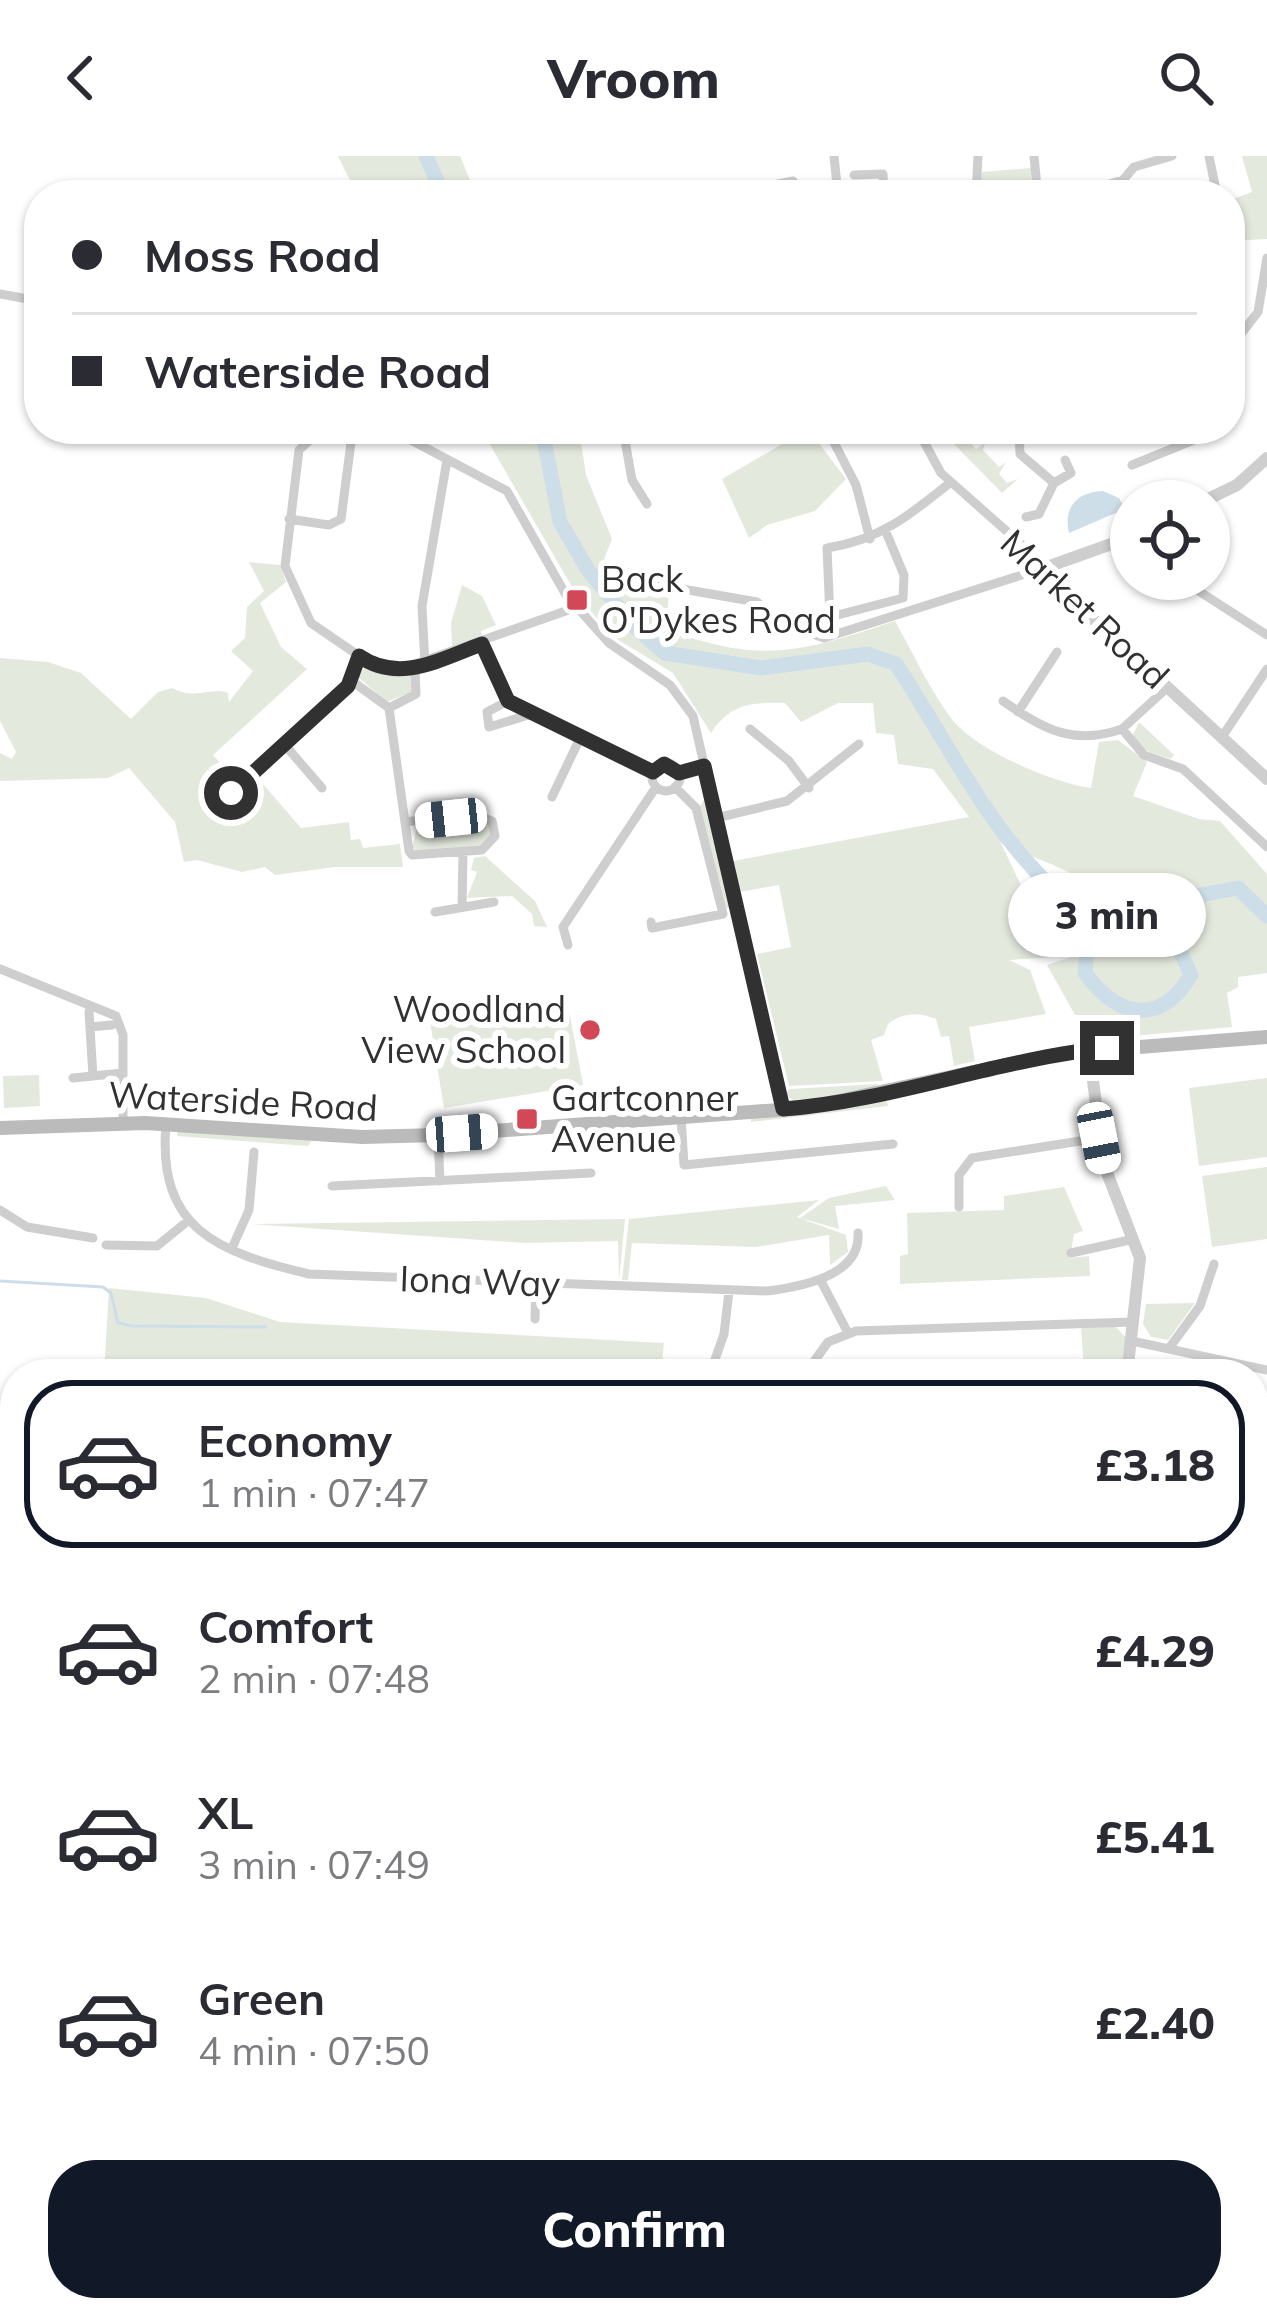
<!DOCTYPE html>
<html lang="en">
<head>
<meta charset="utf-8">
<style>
  :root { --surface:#fff; --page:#f2f2f3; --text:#2b2b33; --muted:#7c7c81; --line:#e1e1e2; --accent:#111827 }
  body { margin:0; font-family:Mulish,sans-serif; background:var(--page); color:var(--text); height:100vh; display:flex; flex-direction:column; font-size:45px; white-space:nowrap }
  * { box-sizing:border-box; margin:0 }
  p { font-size:39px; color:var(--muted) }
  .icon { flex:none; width:66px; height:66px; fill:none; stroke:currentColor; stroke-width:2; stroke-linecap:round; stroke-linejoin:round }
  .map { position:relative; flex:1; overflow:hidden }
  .drawer { position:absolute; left:0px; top:1203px; width:1269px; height:963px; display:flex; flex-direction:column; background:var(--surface); border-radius:48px 48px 0 0; box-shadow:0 3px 9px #0004 }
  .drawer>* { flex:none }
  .top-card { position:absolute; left:24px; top:24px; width:1221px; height:264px; border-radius:48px; box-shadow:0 3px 9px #0004; display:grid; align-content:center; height:264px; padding:0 48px; background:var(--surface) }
  .tools { position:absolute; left:1110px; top:324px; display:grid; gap:24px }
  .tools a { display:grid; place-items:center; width:120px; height:120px; border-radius:50%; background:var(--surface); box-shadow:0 3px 9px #0004; font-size:60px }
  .end { position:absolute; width:54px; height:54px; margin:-27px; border:15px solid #313131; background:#fff; box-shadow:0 0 0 6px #fff }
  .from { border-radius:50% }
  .bubble { position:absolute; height:84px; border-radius:42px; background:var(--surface); box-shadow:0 3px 9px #0004; font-size:39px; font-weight:800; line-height:84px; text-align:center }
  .car { position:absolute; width:36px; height:72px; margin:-36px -18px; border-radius:15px; box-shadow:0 0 9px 3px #0007; background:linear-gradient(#fff 24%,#345 0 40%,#fff 0 76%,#345 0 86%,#fff 0) }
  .top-card b { display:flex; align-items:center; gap:42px; height:114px; font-size:45px }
  .top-card b+b { border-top:3px solid var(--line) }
  .top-card i { width:30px; height:30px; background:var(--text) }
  ul { padding:21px 0 0; list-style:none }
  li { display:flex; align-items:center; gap:36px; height:168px; margin:0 24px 18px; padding:0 24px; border:6px solid transparent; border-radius:48px }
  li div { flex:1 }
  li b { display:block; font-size:45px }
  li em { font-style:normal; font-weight:800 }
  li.on { border-color:var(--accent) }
  li>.icon { width:108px; height:108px; stroke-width:1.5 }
  .cta { display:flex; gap:24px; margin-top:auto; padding:24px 48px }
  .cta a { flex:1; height:138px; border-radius:48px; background:var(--accent); color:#fff; font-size:48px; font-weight:800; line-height:138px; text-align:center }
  header { display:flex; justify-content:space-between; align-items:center; height:156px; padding:0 48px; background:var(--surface); font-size:54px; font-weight:800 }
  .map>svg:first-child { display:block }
  .green { fill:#e4e9de }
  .water { fill:#cddee8 }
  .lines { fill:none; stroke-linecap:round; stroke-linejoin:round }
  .stream { stroke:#cddee8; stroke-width:3 }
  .river { stroke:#cddee8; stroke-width:15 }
  .minor { stroke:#cecece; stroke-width:9 }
  .tertiary { stroke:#cecece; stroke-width:12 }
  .secondary { stroke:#bbb; stroke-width:14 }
  .route { stroke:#313131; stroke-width:15 }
  .poi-dot { fill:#d34857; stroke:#fff; stroke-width:4.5 }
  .labels { text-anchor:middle; stroke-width:12; stroke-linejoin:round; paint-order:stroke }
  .poi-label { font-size:36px; fill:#313131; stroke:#fff; text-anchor:start }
  .street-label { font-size:36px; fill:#313131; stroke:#fff }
</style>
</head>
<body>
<header><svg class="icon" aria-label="back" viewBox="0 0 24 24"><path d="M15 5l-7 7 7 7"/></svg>Vroom<svg class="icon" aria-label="search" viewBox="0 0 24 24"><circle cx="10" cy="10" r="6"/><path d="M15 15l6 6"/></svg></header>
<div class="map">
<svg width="1267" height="2165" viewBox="0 0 1267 2165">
  <rect width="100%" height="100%" fill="#fff"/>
  <path class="green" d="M 338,0 L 460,0 L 476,39 L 357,39 Z
    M 1242,0 L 1267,0 L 1267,83 L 1230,85 L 1230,44 L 1252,36 Z
    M 1032,12 L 1031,26 L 1015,39 L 978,39 L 982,16 Z
    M 481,273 L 579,273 L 586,319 L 612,383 L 604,403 L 639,430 L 669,435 L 666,473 C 761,509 802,496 895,465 C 913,497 929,533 951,562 C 973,593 1053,627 1091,632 L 1099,586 L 1118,584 L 1147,606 L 1133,640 L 1199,663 L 1220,665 L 1267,718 L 1267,817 L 1238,821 L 1238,831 L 1227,837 L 1232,871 L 1089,884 L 1047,809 L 1086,796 L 1121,769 C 1094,715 1051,711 1001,687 L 1055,801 L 1009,804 L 1030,814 L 1046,858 L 969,871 L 975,905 L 954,910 L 949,880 L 941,881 L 936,863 C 919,856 903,856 888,868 L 884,879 L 871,884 L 883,925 L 789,930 L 757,798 L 791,791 L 779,729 L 739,736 L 733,705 L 969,661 L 933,613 L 898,608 L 894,579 L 876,577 L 873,547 L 838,547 L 801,566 L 785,547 C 751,546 730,548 711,577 L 673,517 L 610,479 L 572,431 Z
    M 808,273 L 846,323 L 815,355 L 767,369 L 749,382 L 722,323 Z
    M 966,273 L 970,274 L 964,281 L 976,293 L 985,287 L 983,294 L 999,311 L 1006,306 L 999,318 L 1007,327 L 1018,323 L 1002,337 L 952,286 Z
    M 249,406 L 280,409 L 286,426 L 260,447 L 281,491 L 307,513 L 213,599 L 236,624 L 222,636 L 234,647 L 245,640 L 252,647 L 260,638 L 248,626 L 256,620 L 301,672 L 349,666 L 351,684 L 360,683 L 363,692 L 400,688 L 403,711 L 335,711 L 275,719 L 265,711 L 242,716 L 197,704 L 184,706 L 175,666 L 129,612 L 108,622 L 0,625 L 0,597 L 12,603 L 16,596 L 0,565 L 0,502 L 48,506 L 81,517 L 131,563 L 158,536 L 172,532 C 197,545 210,530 228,537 L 229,546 L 253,515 L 231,495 L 245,482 L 247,451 L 264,435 Z
    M 462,429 L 482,440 L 496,469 L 481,475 L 483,482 L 452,490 L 451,467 Z
    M 365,511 L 411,520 L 413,535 L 387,546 L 358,521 Z
    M 1139,566 L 1174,599 L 1171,603 L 1147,595 L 1132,581 Z
    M 705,643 L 732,754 L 725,751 L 699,651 Z
    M 474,661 L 490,669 L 492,679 L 483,691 L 417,696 L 412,691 L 417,671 Z
    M 485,700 L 535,745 L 547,771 L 534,770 L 532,758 L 512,740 L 467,742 L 477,716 L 471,714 L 474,702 Z
    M 567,844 L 583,929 L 444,952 L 430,866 Z
    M 39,919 L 40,950 L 4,952 L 3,920 Z
    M 1267,922 L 1267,1001 L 1199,1010 L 1189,932 Z
    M 878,928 L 871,935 L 796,947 L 785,938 L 790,933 Z
    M 887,945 L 888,950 L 751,966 L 751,961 Z
    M 178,974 L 299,982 L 311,985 L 308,990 L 177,980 Z
    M 1267,1011 L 1267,1083 L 1212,1091 L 1202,1020 Z
    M 886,1030 L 895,1044 L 835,1050 L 839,1073 L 800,1062 L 829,1042 Z
    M 1064,1031 L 1083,1075 L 1074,1078 L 1070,1102 L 1089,1100 L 1090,1120 L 900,1128 L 900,1100 L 908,1098 L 907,1057 L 1004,1054 L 1004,1040 Z
    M 819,1044 L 797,1061 L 846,1079 L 848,1096 L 830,1109 L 829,1079 L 756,1091 L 632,1087 L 628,1124 L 622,1124 L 629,1063 Z
    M 625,1063 L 619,1124 L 618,1085 L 525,1087 L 251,1068 Z
    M 109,1132 L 206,1142 L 280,1166 L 664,1187 L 661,1218 L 104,1218 Z
    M 1195,1147 L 1168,1184 L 1151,1181 L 1143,1168 L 1146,1148 Z
    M 1115,1170 L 1126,1182 L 1120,1218 L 1084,1213 L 1081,1172 Z
    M 1254,1548 L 1267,1551 L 1267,1796 L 1254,1797 Z
    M 1254,1952 L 1267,1955 L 1267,2004 L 1254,2008 Z
    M 15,1961 L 15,2128 L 0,2127 L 0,1963 Z
    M 847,2151 L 882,2151 L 884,2157 L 892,2156 L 892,2151 L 993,2152 L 948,2165 L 851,2165 Z"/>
  <path class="water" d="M 1103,335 L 1119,342 L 1125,353 L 1069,377 C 1063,351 1077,336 1103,335 Z"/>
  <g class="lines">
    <path class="stream" d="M 0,1125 L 103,1131 L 111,1137 L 118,1167 L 132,1170 L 266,1171"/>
    <path class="river" d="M 426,0 L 443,39
      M 542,273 L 560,366 L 588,414 L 635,471 L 665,497 L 761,512 L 868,498 L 896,508 C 940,574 977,651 1031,710 C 1050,732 1071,748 1089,771 L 1085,817 C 1117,861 1160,871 1191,819 L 1171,775 L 1179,743 L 1238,732 L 1267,760"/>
    <path class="minor" d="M 834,0 L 838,39
      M 1034,0 L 1037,31
      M 1209,0 L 1217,39
      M 854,19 L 883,18 L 884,39
      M 756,39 L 762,31 L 793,25
      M 942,39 L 977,34
      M 976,39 L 978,0
      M 1019,39 L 1031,31 L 1103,30 L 1123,24 L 1134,11 L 1172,0
      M 0,138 L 39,145
      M 1230,192 L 1258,156 L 1267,102
      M 1230,209 L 1235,235 L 1230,258
      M 377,273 L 366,279 L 317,278 L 299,294 L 285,410 L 311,467 L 368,506 L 392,516 L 577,451
      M 390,273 L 507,335 L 566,439 L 609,487 L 670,529 L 693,560 L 783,954
      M 623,273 L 632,324 L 647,348
      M 827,273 L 856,329 L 870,383
      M 1019,273 L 1020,298 L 1054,327
      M 1132,309 L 1221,273
      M 1026,361 L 1039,358 L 1054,327 L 1071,317 L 1065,304
      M 289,363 L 329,369 L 341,363 L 352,279
      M 886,376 L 904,419 L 903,442 L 830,461 L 827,392 C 880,384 910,359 951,326
      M 615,409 L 642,426 L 757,446 L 784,468 L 824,482 L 1047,411 L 941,317 L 917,273
      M 1180,423 L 1267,479
      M 482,488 L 508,545 L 653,616
      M 425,509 L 422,450 L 447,304
      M 352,525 L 389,552 L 409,695 L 412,699 L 482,694 L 495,680 L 492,665 L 473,658 L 405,666
      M 508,545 L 487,556 L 489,571 L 535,557
      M 1003,545 C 1043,573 1073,590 1122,573 L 1144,599 L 1183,613 L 1267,691
      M 389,552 L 416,538 L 415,512
      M 1018,556 L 1057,496
      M 750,573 L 789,605 L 809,632
      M 1122,573 L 1168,531
      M 1222,581 L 1267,513
      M 284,588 L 322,632
      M652 621a14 14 0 1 1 28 0a14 14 0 1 1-28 0Z
      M 231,637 L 348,530 L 359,500
      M 552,641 L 581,580
      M 716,662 L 787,645 L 859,588
      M 462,751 L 463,697
      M 435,756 L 494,746
      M 651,766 L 652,772 L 723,758 L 696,652 L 675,631
      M 568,789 L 563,771 L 656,631
      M 0,813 L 116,860 L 123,879 L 123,967
      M 89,856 L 93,920
      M 90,871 L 112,869
      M 73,922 L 123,917
      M 681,961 L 684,1009 L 893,988
      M 166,968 C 157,1073 217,1096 309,1118 L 767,1135 C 800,1131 861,1120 858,1077
      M 438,979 L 440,1025
      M 332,1030 L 591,1017
      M 959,1051 L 959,1019 L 972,1002 L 1099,982
      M 0,1054 L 27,1071 L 93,1082
      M 106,1089 L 157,1090 L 189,1064
      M 232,1092 L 249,1054 L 254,996
      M 1071,1097 L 1134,1083
      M 821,1125 L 848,1177
      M 535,1163 L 536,1127
      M 1132,1185 L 1267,1214
      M 1170,1191 L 1200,1150 L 1214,1108
      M 712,1212 L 724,1178 L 729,1135
      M 805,1218 L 828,1186 L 856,1175 L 1133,1166
      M 1254,1302 L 1267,1304
      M 1254,1400 L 1267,1405
      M 1254,1498 L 1267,1502
      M 0,1821 L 15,1822
      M 1254,2008 L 1267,2004
      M 993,2151 L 997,2165
      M 1109,2151 L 1113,2165
      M 50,2165 L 51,2162
      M 203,2165 L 203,2164
      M 409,2165 L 409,2151
      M 477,2165 L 477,2151
      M 571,2165 L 571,2151
      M 661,2165 L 663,2151
      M 786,2165 L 788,2151"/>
    <path class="tertiary" d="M 1204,345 L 1237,329 L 1267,302
      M 1131,381 L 1047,411 L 1064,436 L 1267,623
      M 1089,894 L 1104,1009 L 1140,1102 L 1127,1218
      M 1254,1952 L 1267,1955"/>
    <path class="secondary" d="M 0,972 L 145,967 L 362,981 L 438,979 L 806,952 L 1063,897 L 1267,881"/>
  </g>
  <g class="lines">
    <path class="route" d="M 231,637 L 348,530 L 359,500 C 400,528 440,503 482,488 L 508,545 L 653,616 L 664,608 L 679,617 L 704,610 L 783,953 C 893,945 997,903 1107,892"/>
  </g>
  <g class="poi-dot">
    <rect x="565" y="432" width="24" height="24" rx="6"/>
    <circle cx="590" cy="874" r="12"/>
    <rect x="515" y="951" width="24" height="24" rx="6"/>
  </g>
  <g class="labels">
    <g class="poi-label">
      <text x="601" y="436">Back<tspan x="601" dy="41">O'Dykes Road</tspan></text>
      <text x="566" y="866" text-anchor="end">Woodland<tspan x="566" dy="41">View School</tspan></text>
      <text x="551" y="955">Gartconner<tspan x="551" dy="41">Avenue</tspan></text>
    </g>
    <g class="street-label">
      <text transform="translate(1085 453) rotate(43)" y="13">Market Road</text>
      <text transform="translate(243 945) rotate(3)" y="13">Waterside Road</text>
      <text transform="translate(480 1125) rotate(2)" y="13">Iona Way</text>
    </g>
  </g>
</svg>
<div class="tools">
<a><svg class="icon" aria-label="locate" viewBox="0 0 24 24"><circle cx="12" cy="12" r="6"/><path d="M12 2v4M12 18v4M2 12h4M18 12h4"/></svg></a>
</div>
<i class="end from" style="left:231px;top:637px"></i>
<i class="end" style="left:1107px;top:892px"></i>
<div class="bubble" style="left:1008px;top:717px;width:198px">3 min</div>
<i class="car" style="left:451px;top:662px;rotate:264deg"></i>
<i class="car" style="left:462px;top:977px;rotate:86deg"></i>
<i class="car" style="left:1099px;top:982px;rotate:169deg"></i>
<div class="top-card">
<b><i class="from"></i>Moss Road</b>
<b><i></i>Waterside Road</b>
</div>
<section class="drawer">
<ul>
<li class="on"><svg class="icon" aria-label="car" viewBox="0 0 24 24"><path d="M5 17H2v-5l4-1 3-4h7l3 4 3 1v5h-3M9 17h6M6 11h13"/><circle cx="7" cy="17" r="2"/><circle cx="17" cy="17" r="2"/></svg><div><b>Economy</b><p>1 min · 07:47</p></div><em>£3.18</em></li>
<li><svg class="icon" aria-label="car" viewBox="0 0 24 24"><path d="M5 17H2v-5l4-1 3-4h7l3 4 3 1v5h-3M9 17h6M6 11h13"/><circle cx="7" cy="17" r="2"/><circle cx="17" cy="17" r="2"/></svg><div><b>Comfort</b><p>2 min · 07:48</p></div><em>£4.29</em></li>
<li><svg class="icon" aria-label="car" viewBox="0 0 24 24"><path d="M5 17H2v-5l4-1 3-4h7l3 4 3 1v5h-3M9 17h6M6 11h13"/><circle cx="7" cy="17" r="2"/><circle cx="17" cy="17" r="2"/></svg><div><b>XL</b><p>3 min · 07:49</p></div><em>£5.41</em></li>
<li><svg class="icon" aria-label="car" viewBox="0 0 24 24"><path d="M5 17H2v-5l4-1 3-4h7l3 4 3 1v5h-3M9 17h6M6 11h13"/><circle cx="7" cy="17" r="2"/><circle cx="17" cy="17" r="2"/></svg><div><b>Green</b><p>4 min · 07:50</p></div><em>£2.40</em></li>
</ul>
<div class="cta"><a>Confirm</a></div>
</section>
</div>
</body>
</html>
